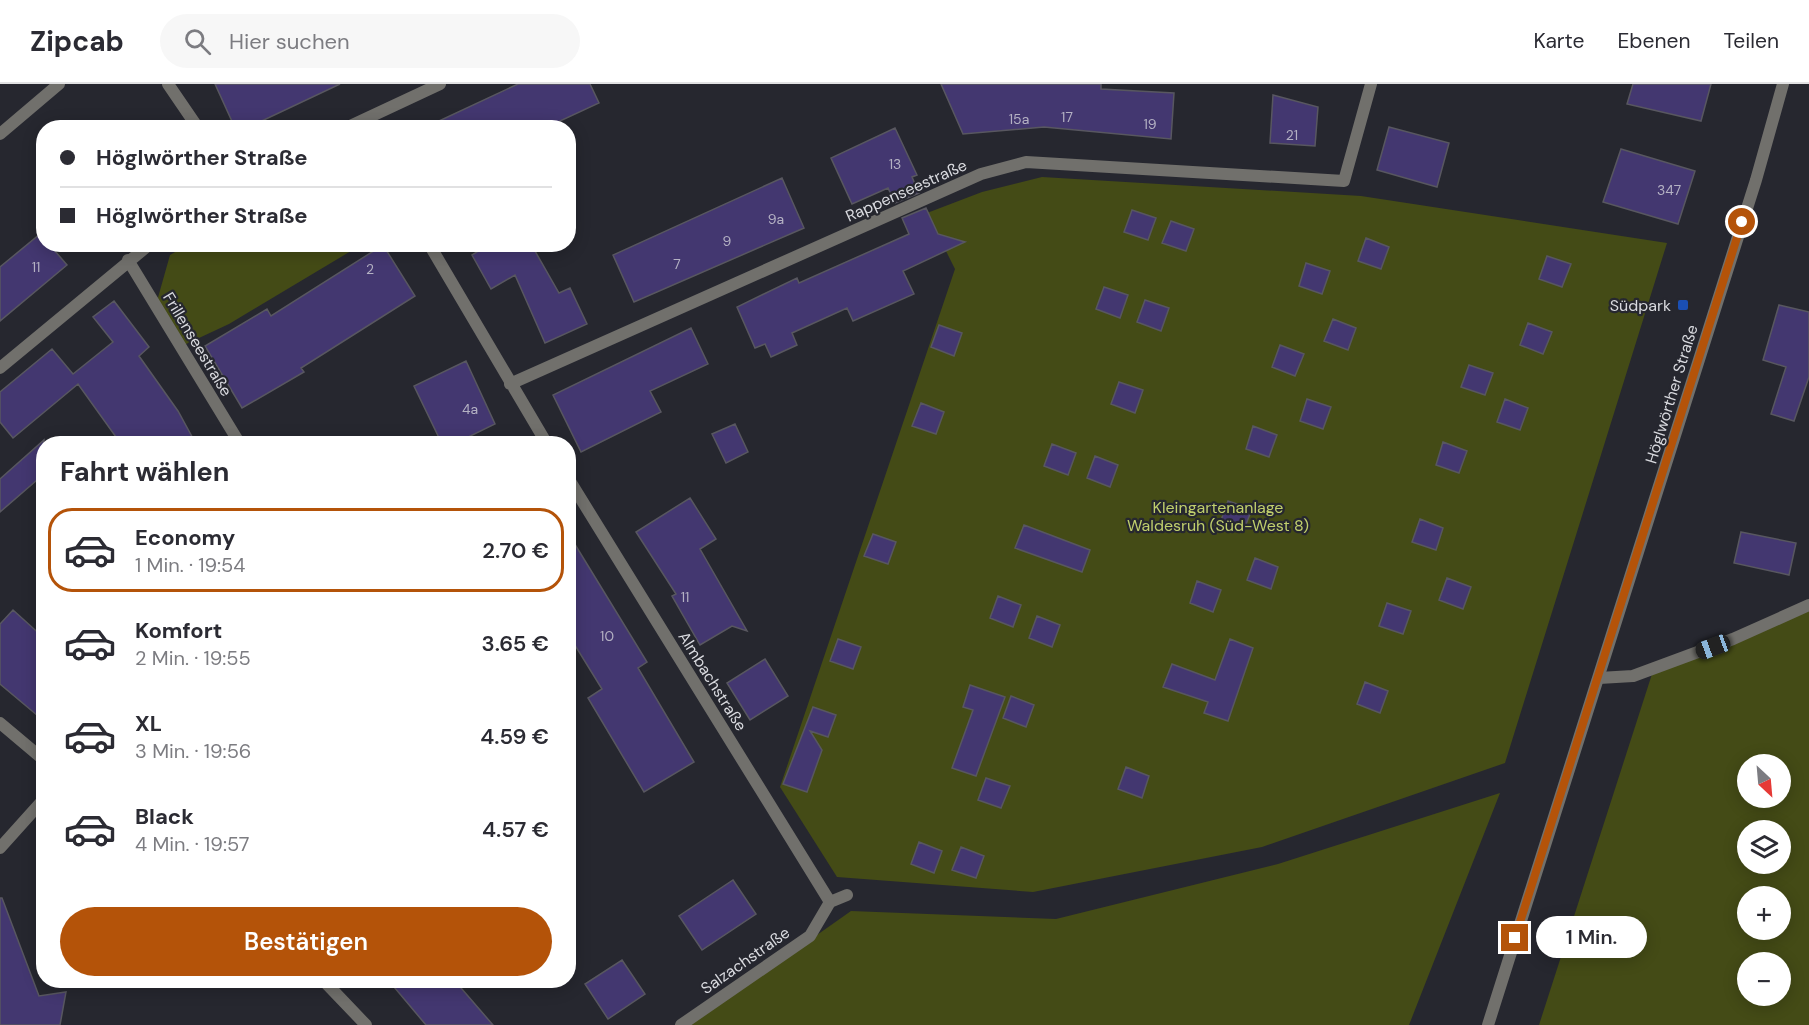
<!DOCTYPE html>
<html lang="de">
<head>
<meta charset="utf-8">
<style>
  :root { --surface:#fff; --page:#f7f7f7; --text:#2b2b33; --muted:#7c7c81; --line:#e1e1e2; --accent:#b45309 }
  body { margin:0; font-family:"DM Sans",sans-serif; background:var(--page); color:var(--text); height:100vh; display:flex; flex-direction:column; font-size:22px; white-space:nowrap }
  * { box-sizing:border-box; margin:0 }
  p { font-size:20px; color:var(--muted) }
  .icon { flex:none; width:33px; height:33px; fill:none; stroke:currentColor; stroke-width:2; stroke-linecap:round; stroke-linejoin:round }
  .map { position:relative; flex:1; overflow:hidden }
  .details { position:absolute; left:36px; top:352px; width:540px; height:552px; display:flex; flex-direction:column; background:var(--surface); border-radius:24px; box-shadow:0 3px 15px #0003 }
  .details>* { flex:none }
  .guide { position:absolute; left:36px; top:36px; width:540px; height:132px; border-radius:24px; box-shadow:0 3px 15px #0003; display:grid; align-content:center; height:132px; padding:0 24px; background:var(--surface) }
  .needle { width:39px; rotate:154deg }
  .controls { position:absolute; left:1737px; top:670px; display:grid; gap:12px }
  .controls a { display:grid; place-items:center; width:54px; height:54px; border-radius:50%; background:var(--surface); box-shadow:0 3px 15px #0003; font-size:30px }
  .end { position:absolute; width:27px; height:27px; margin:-14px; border:8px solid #b45309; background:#fff; box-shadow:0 0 0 3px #fff }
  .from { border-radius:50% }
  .bubble { position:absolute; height:42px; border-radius:21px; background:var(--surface); box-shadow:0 3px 15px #0003; font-size:20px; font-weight:600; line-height:42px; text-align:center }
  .car { position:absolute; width:18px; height:36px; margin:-18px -9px; border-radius:8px; box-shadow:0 0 4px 2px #0007; background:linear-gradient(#222 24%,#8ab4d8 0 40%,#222 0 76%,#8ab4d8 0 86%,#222 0) }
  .guide b { display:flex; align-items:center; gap:21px; height:57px; font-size:22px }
  .guide b+b { border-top:2px solid var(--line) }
  .guide i { width:15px; height:15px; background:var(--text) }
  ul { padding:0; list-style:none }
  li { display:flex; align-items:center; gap:18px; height:84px; margin:0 12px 9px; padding:0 12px; border:3px solid transparent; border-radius:24px }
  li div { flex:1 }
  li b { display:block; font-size:22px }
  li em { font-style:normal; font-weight:600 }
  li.current { border-color:var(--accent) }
  li>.icon { width:54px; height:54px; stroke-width:1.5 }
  h2 { padding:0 24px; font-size:27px; line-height:72px }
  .button { display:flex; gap:12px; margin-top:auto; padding:12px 24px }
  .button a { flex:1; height:69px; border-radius:36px; background:var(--accent); color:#fff; font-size:24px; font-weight:600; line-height:69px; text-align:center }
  header { display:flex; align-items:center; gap:36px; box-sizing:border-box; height:84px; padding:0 30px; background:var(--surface); border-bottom:2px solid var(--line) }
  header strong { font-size:28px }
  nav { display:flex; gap:33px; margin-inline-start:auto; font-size:21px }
  .search { width:420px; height:54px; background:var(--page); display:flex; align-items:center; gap:15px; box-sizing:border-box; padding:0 21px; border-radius:33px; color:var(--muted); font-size:22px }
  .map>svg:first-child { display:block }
  .green { fill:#444b16; fill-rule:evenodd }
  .building { fill:#433770; stroke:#585760; stroke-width:1.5 }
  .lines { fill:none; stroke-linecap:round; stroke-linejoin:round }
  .minor { stroke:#71706c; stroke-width:12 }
  .tertiary { stroke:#71706c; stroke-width:12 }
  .route { stroke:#b45309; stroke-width:8 }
  .transit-dot { fill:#1a4fb4; stroke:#26272f; stroke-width:2 }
  .labels { text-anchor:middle; stroke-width:4.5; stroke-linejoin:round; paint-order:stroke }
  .number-label { font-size:14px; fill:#b4b1c3 }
  .street-label { font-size:16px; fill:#d9dadf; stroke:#26272f }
  .poi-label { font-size:16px; fill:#d9dadf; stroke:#26272f; text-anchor:end }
  .park-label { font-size:16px; fill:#c0cf6c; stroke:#26272f }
</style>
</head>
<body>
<header>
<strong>Zipcab</strong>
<div class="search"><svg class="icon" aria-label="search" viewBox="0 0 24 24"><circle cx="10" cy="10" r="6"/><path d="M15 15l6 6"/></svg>Hier suchen</div>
<nav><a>Karte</a><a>Ebenen</a><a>Teilen</a></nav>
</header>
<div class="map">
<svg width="1809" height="941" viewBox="0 0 1809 941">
  <rect width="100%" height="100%" fill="#26272f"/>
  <path class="green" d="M 1042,93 L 1361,112 L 1667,159 L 1505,679 L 1262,763 L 1033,808 L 837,793 L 780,703 L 955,185 L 927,129 L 982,108 Z
    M 187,161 L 361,161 L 229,240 L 184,261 L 157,217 L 170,171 Z
    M 1809,525 L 1809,941 L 1539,941 L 1652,590 ZM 1748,681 L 1780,681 L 1780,714 L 1748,714 ZM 1748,747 L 1780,747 L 1780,780 L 1748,780 ZM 1748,813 L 1780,813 L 1780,846 L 1748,846 ZM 1748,879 L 1780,879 L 1780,912 L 1748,912 Z
    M 1500,709 L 1409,941 L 689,941 L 851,827 L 1056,835 L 1278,780 Z"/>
  <path class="building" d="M 215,0 L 340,0 L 247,44 L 235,44 Z
    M 518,0 L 590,0 L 599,19 L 545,44 L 424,44 Z
    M 941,0 L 1101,0 L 1101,5 L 1174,9 L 1171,55 L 1044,43 L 963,50 Z
    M 1633,0 L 1711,0 L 1701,37 L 1627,20 Z
    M 1273,11 L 1318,23 L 1315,62 L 1270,59 Z
    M 1389,43 L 1449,59 L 1437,103 L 1377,86 Z
    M 895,44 L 917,91 L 912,93 L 919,109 L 895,119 L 888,104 L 852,120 L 831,74 Z
    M 1621,65 L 1695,87 L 1678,140 L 1603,118 Z
    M 782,94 L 804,144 L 634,218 L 613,171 Z
    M 926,124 L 938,150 L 965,158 L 903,187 L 914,210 L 853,237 L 847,224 L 792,249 L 797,261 L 771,273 L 765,260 L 755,264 L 737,223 L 797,194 L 799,199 L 909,150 L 902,134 Z
    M 1132,126 L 1156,134 L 1148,156 L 1124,148 Z
    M 1171,137 L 1194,145 L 1186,167 L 1162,159 Z
    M 40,150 L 44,160 L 49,160 L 67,181 L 0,237 L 0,183 Z
    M 1366,154 L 1389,163 L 1381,185 L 1358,177 Z
    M 489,160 L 531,160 L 559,209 L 570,204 L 587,240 L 545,259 L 515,191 L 491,205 L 472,171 Z
    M 383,161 L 415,212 L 301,284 L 304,288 L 242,324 L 205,262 L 267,225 L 271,232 Z
    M 1547,172 L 1571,180 L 1562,203 L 1539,195 Z
    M 1306,179 L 1330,187 L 1322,210 L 1299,202 Z
    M 1104,203 L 1128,211 L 1120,234 L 1096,225 Z
    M 1145,216 L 1169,224 L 1161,247 L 1137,238 Z
    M 114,217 L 149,263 L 139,272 L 178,327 L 196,360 L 121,360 L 78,300 L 13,354 L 0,338 L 0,308 L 52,265 L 73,290 L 113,258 L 93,233 Z
    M 1779,221 L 1809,228 L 1809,293 L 1794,337 L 1771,330 L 1786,283 L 1763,276 Z
    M 1333,235 L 1356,244 L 1348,266 L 1324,257 Z
    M 1528,239 L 1552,248 L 1543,270 L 1520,261 Z
    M 939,241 L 962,249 L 954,272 L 931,263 Z
    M 691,244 L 708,280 L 650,307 L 661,328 L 581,368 L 553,311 Z
    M 1280,261 L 1304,270 L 1295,292 L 1272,283 Z
    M 466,277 L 495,340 L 454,360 L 442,360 L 414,302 Z
    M 1469,281 L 1493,289 L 1485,311 L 1461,303 Z
    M 1119,298 L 1143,306 L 1135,329 L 1111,320 Z
    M 1307,315 L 1331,323 L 1323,345 L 1300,337 Z
    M 1505,315 L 1528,324 L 1520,346 L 1497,338 Z
    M 921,319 L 944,328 L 936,350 L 912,342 Z
    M 735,340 L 748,368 L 726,379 L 712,350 Z
    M 1253,342 L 1277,351 L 1269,373 L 1246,365 Z
    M 44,356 L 44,390 L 0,428 L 0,395 Z
    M 1443,358 L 1467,367 L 1459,389 L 1436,381 Z
    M 1052,360 L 1076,369 L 1068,391 L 1044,382 Z
    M 1095,372 L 1118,381 L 1110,403 L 1087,394 Z
    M 690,414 L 716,455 L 700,465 L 747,547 L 732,542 L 700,561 L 672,512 L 676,510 L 636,448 Z
    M 1228,417 L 1252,425 L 1243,448 L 1220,439 Z
    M 1420,435 L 1443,444 L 1436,466 L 1412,458 Z
    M 1024,441 L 1090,466 L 1082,488 L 1015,464 Z
    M 1741,448 L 1796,459 L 1789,491 L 1734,479 Z
    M 568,449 L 647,578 L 638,584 L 694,678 L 644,708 L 588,614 L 602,605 L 568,550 Z
    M 873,450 L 896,458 L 888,480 L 864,472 Z
    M 1255,474 L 1278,483 L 1271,505 L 1247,496 Z
    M 1447,494 L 1471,503 L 1463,525 L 1439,516 Z
    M 1197,497 L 1221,506 L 1213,528 L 1190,519 Z
    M 998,512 L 1021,521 L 1013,543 L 990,534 Z
    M 1387,519 L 1411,527 L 1403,550 L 1379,542 Z
    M 13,526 L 44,554 L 44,637 L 0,600 L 0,540 Z
    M 1037,532 L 1060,541 L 1052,563 L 1029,554 Z
    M 838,555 L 861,563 L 853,585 L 830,577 Z
    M 1230,555 L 1253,564 L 1228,637 L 1204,629 L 1208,618 L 1163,603 L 1172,580 L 1215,596 Z
    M 765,575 L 788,612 L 750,636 L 727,599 Z
    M 1365,598 L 1388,607 L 1380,629 L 1357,620 Z
    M 970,601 L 1005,613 L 976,692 L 952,684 L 973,626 L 963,623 Z
    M 1011,612 L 1034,621 L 1026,643 L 1003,634 Z
    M 813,623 L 836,631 L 828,653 L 810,647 L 822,666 L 807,708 L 783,700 Z
    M 1126,683 L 1149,692 L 1142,714 L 1118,705 Z
    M 986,694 L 1010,702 L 1001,724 L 978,716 Z
    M 919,758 L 942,767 L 934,789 L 911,780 Z
    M 961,763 L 984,772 L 976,794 L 952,786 Z
    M 733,796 L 756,830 L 702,866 L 679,832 Z
    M 0,814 L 2,814 L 39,912 L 66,908 L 60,941 L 0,941 Z
    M 622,876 L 645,910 L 608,935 L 585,900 Z
    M 389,897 L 455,897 L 493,941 L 426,941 Z"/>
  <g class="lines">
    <path class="minor" d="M 168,0 L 198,44
      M 346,44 L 440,0
      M 0,50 L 59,0
      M 429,160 L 547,360
      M 128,176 L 240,360
      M 0,284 L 150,160
      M 510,300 L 981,90 L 1026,78 L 1344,97 L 1371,0
      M 568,394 L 830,818
      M 1599,594 L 1633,592 L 1733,555 L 1809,521
      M 0,639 L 44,676
      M 0,764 L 44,715
      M 324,897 L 366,941
      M 681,941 L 810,852 L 830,818 L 847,811"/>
    <path class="tertiary" d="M 1488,941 L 1756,96 L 1783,0"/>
  </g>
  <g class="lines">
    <path class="route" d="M 1515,854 L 1742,138"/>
  </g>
  <rect class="transit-dot" x="1677" y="215" width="12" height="12" rx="3"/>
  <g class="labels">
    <g class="number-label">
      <text x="1067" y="38">17</text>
      <text x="1019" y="40">15a</text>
      <text x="1150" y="45">19</text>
      <text x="1292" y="56">21</text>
      <text x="895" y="85">13</text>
      <text x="1669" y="111">347</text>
      <text x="776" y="140">9a</text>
      <text x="727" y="162">9</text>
      <text x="677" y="185">7</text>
      <text x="36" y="188">11</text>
      <text x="370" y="190">2</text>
      <text x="470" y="330">4a</text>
      <text x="685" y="518">11</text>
      <text x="607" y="557">10</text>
    </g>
    <g class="street-label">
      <text transform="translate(906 106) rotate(-24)" y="6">Rappenseestraße</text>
      <text transform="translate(198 260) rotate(59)" y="6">Frillenseestraße</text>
      <text transform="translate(1671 310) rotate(-73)" y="6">Höglwörther Straße</text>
      <text transform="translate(713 597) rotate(58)" y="6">Almbachstraße</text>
      <text transform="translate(745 876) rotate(-35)" y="6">Salzachstraße</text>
    </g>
    <g class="poi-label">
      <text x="1671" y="227">Südpark</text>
    </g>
    <g class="park-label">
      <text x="1218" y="429">Kleingartenanlage<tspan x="1218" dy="18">Waldesruh (Süd-West 8)</tspan></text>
    </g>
  </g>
</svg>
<div class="controls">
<a><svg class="needle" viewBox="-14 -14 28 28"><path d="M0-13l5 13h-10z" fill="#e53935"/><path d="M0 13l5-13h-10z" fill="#7c7c81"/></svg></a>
<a><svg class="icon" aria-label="layers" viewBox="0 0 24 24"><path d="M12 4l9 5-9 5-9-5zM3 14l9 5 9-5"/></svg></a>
<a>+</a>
<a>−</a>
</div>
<i class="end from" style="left:1742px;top:138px"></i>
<i class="end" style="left:1515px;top:854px"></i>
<div class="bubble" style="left:1536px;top:832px;width:111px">1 Min.</div>
<i class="car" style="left:1713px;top:563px;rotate:250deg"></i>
<div class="guide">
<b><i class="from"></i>Höglwörther Straße</b>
<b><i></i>Höglwörther Straße</b>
</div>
<section class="details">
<h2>Fahrt wählen</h2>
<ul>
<li class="current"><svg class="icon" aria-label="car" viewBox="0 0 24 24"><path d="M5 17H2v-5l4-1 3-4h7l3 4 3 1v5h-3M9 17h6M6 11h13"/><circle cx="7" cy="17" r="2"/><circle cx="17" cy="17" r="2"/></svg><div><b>Economy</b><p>1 Min. · 19:54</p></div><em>2.70 €</em></li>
<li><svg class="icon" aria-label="car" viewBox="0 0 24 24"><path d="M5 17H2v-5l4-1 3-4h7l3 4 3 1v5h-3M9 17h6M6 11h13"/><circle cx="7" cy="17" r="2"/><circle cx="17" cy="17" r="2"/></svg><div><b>Komfort</b><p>2 Min. · 19:55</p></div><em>3.65 €</em></li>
<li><svg class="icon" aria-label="car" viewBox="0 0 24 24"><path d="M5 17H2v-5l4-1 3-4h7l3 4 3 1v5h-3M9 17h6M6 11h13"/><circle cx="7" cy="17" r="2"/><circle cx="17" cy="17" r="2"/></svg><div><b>XL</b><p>3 Min. · 19:56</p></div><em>4.59 €</em></li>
<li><svg class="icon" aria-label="car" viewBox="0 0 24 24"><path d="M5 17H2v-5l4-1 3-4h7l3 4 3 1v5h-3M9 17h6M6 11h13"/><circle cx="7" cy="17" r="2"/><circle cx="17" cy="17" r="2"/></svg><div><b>Black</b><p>4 Min. · 19:57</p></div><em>4.57 €</em></li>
</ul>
<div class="button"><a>Bestätigen</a></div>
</section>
</div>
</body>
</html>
